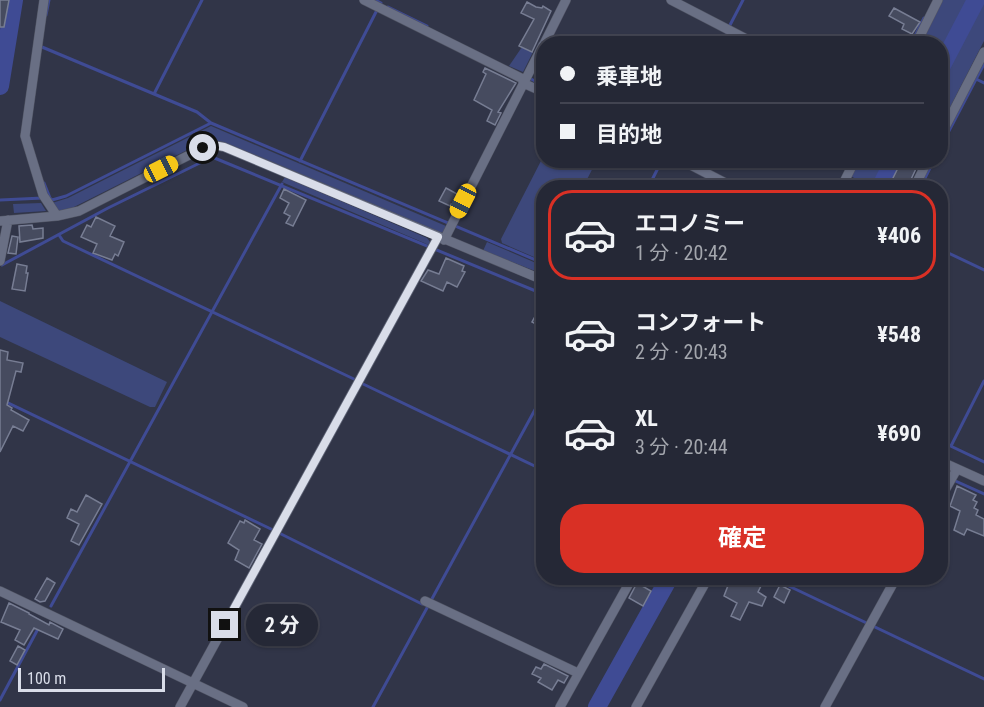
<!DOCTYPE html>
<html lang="ja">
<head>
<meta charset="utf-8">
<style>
  :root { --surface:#252836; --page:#2d303e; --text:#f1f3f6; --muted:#a3a6ad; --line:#424451; --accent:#d93025 }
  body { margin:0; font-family:"Roboto Condensed","Noto Sans JP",sans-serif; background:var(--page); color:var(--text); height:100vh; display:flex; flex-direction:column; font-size:22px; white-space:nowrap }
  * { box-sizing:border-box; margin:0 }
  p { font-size:20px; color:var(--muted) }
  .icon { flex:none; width:33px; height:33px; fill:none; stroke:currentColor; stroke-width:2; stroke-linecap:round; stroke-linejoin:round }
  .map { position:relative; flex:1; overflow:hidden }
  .sheet { position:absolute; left:536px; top:180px; width:412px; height:405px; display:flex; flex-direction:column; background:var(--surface); border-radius:24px; box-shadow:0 2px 4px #0004,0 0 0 2px var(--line) }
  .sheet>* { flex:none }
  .top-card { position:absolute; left:536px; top:36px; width:412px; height:132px; border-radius:24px; box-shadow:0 2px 4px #0004,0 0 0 2px var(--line); display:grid; align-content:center; height:132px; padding:0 24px; background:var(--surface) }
  .scale { position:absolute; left:18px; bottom:15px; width:147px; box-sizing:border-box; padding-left:6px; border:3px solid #d9dde9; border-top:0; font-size:16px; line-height:21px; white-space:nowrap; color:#d9dde9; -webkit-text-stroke:4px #313548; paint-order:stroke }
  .end { position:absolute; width:27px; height:27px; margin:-14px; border:8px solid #d9dde9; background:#111; box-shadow:0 0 0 3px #111 }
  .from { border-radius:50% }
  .bubble { position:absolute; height:42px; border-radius:21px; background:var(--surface); box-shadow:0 2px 4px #0004,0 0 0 2px var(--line); font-size:20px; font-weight:700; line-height:42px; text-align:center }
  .car { position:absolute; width:18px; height:36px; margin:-18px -9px; border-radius:8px; box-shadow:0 0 4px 2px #0007; background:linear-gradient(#f5c518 24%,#345 0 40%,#f5c518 0 76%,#345 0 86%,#f5c518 0) }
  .top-card b { display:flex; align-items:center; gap:21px; height:57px; font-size:22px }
  .top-card b+b { border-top:2px solid var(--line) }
  .top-card i { width:15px; height:15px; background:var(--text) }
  ul { padding:10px 0 0; list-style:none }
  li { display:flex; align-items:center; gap:18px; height:90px; margin:0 12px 9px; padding:0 12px; border:3px solid transparent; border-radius:24px }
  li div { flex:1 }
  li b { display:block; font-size:22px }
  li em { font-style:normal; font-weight:700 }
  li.active { border-color:var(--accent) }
  li>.icon { width:54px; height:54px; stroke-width:1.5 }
  .button { display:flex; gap:12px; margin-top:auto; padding:12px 24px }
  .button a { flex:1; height:69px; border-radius:24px; background:var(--accent); color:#fff; font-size:24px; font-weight:700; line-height:69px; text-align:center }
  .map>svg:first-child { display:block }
  .green { fill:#3d487b }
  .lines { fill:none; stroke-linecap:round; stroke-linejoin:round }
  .stream { stroke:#3f4b94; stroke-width:3 }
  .river { stroke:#3f4b94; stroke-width:18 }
  .building { fill:#464b5f; stroke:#777d93; stroke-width:1.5 }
  .minor-casing { stroke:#4f5362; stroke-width:10 }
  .minor { stroke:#696f84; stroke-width:9 }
  .route { stroke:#d9dde9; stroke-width:8 }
</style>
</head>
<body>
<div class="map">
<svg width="984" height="707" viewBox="0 0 984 707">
  <rect width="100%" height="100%" fill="#313548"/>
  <path class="green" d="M 941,0 L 971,0 L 941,60 L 940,44 L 918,44 Z
    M 982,0 L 984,0 L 984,41 L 941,125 L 941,79 Z
    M 522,47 L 533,52 L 523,72 L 509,66 Z
    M 211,126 L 446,226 L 443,232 L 441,233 L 212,139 L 207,140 L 72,208 L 58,211 L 52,203 L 68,198 Z
    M 543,157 L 543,160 L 596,162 L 583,187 L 543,188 L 543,261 L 502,243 L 501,239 Z
    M 859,161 L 888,161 L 874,187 L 850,176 Z
    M 285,177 L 427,238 L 431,243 L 429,245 L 282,182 Z
    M 41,203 L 46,211 L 14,213 L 13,204 Z
    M 487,242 L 543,266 L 543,274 L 483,251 Z
    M 0,301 L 167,382 L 155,407 L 150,407 L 0,337 Z"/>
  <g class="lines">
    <path class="stream" d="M 375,0 L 381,3
      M 388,7 L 427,26
      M 46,15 L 49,0
      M 729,27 L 743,0
      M 721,44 L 727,33
      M 911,44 L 924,18
      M 42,47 L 197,112 L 211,123
      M 529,78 L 543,85
      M 976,79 L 984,83
      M 154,94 L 202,0
      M 940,148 L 984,64
      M 300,161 L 377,10
      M 44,183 L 50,198
      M 648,188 L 662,160
      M 920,188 L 934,160
      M 50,198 L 52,200 L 66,196 L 211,123 L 543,263
      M 0,200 L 43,198
      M 59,235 L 63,241 L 356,380
      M 940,249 L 984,270
      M 2,265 L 108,208 L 212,157 L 543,294
      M 361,383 L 543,470
      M 0,399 L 273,530
      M 940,441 L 984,462
      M 951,446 L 984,381
      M 940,474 L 984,494
      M 940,507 L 946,498
      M 279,533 L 422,604
      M 772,578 L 984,679
      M 51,606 L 282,184
      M 0,700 L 39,627
      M 373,707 L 543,395"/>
    <path class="river" d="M 940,69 L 976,0
      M 0,86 L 14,0
      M 880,188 L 894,160
      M 597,707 L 669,578"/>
  </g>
  <path class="building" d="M 0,0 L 9,0 L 4,27 L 0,27 Z
    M 527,2 L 536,7 L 542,8 L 543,6 L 551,11 L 532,52 L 519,46 L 534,19 L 521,13 Z
    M 894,8 L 920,22 L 912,34 L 902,29 L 904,24 L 889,16 Z
    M 485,68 L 516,83 L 498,112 L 501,113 L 495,125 L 487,121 L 492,110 L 474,100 L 486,74 L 483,72 Z
    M 902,160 L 920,160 L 907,188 L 891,188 L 894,182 L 892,180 Z
    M 446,188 L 459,195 L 454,206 L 451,204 L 450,206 L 439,201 Z
    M 284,189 L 306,200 L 293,226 L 286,223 L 290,216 L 284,213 L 289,203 L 280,198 Z
    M 96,217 L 115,226 L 110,236 L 124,242 L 118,256 L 115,254 L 112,260 L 93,253 L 97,244 L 81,237 L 87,225 L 91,227 Z
    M 32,225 L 33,229 L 43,228 L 43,238 L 20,242 L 19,226 Z
    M 12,236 L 18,237 L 16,254 L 8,253 Z
    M 446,258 L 464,266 L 462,271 L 465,272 L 457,287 L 447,282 L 443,291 L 421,281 L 428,270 L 439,274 Z
    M 17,264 L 27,266 L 26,273 L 28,273 L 25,291 L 12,289 Z
    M 543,302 L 543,328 L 532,322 Z
    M 0,350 L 8,352 L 7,360 L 23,363 L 21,372 L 16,371 L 7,405 L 12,408 L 11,410 L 29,420 L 23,431 L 13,426 L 0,452 Z
    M 957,486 L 976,495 L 973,500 L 977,502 L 974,508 L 978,510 L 976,515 L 984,519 L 984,536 L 967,529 L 964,535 L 954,530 L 960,511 L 950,506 Z
    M 86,495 L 102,504 L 79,545 L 71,541 L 79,524 L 67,518 L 71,509 L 77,512 Z
    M 245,520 L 260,529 L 254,540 L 262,544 L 249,568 L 235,560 L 239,550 L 228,543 L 240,521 L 244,523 Z
    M 47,578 L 55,583 L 45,601 L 40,602 L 35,599 Z
    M 720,578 L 765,578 L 758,592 L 766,597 L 762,606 L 749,602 L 740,620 L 731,616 L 737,603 L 724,596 L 729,583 Z
    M 637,583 L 651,591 L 643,606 L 629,598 Z
    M 780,585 L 790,590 L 784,603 L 774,597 Z
    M 9,603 L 29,613 L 29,614 L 49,625 L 50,622 L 63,629 L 58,639 L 34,628 L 24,645 L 15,640 L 20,630 L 1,622 Z
    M 18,646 L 25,650 L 17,665 L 10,661 Z
    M 544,664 L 568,676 L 564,683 L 558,680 L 552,690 L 538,682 L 541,678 L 532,674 L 536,667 L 541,669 Z"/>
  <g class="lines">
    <defs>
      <path id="minor" d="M 44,0 L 25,136 L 43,195 L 57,216
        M 364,0 L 525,80
        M 671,0 L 756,44
        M 544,44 L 566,0
        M 916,44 L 938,0
        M 523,83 L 543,92
        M 940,137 L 984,52
        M 681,160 L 735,188
        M 841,188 L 855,160
        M 914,188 L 928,160
        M 0,221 L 57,216 L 79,211 L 203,148 L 213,145 L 224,147 L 543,280
        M 444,240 L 543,45
        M 0,261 L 8,220
        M 940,461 L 984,481
        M 940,499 L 957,469
        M 0,591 L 243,707
        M 425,601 L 578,673
        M 180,707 L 438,237
        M 560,707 L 632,578
        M 636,707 L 708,578
        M 825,707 L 896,578"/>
    </defs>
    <use href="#minor" class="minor-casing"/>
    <use href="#minor" class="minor"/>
  </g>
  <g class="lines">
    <path class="route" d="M 203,148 L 213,145 L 224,147 L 438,237 L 225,625"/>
  </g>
</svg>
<div class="scale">100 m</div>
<i class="end from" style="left:203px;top:148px"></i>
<i class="end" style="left:225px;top:625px"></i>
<div class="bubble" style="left:246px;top:604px;width:72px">2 分</div>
<i class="car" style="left:161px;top:169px;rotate:63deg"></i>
<i class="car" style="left:463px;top:201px;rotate:207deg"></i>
<div class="top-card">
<b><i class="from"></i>乗車地</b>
<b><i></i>目的地</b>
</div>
<section class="sheet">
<ul>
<li class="active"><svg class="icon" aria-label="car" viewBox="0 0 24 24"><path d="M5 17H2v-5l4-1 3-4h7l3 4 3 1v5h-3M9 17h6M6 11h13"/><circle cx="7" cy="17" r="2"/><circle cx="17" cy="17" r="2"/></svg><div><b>エコノミー</b><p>1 分 · 20:42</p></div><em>¥406</em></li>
<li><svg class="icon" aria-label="car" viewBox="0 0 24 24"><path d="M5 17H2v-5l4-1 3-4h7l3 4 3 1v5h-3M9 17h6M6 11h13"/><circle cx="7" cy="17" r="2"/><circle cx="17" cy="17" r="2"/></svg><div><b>コンフォート</b><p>2 分 · 20:43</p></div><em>¥548</em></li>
<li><svg class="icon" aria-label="car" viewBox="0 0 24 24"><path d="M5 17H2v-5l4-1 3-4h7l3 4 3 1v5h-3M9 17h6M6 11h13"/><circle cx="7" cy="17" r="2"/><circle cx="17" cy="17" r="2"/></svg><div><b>XL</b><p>3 分 · 20:44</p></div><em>¥690</em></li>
</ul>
<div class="button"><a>確定</a></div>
</section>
</div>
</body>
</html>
